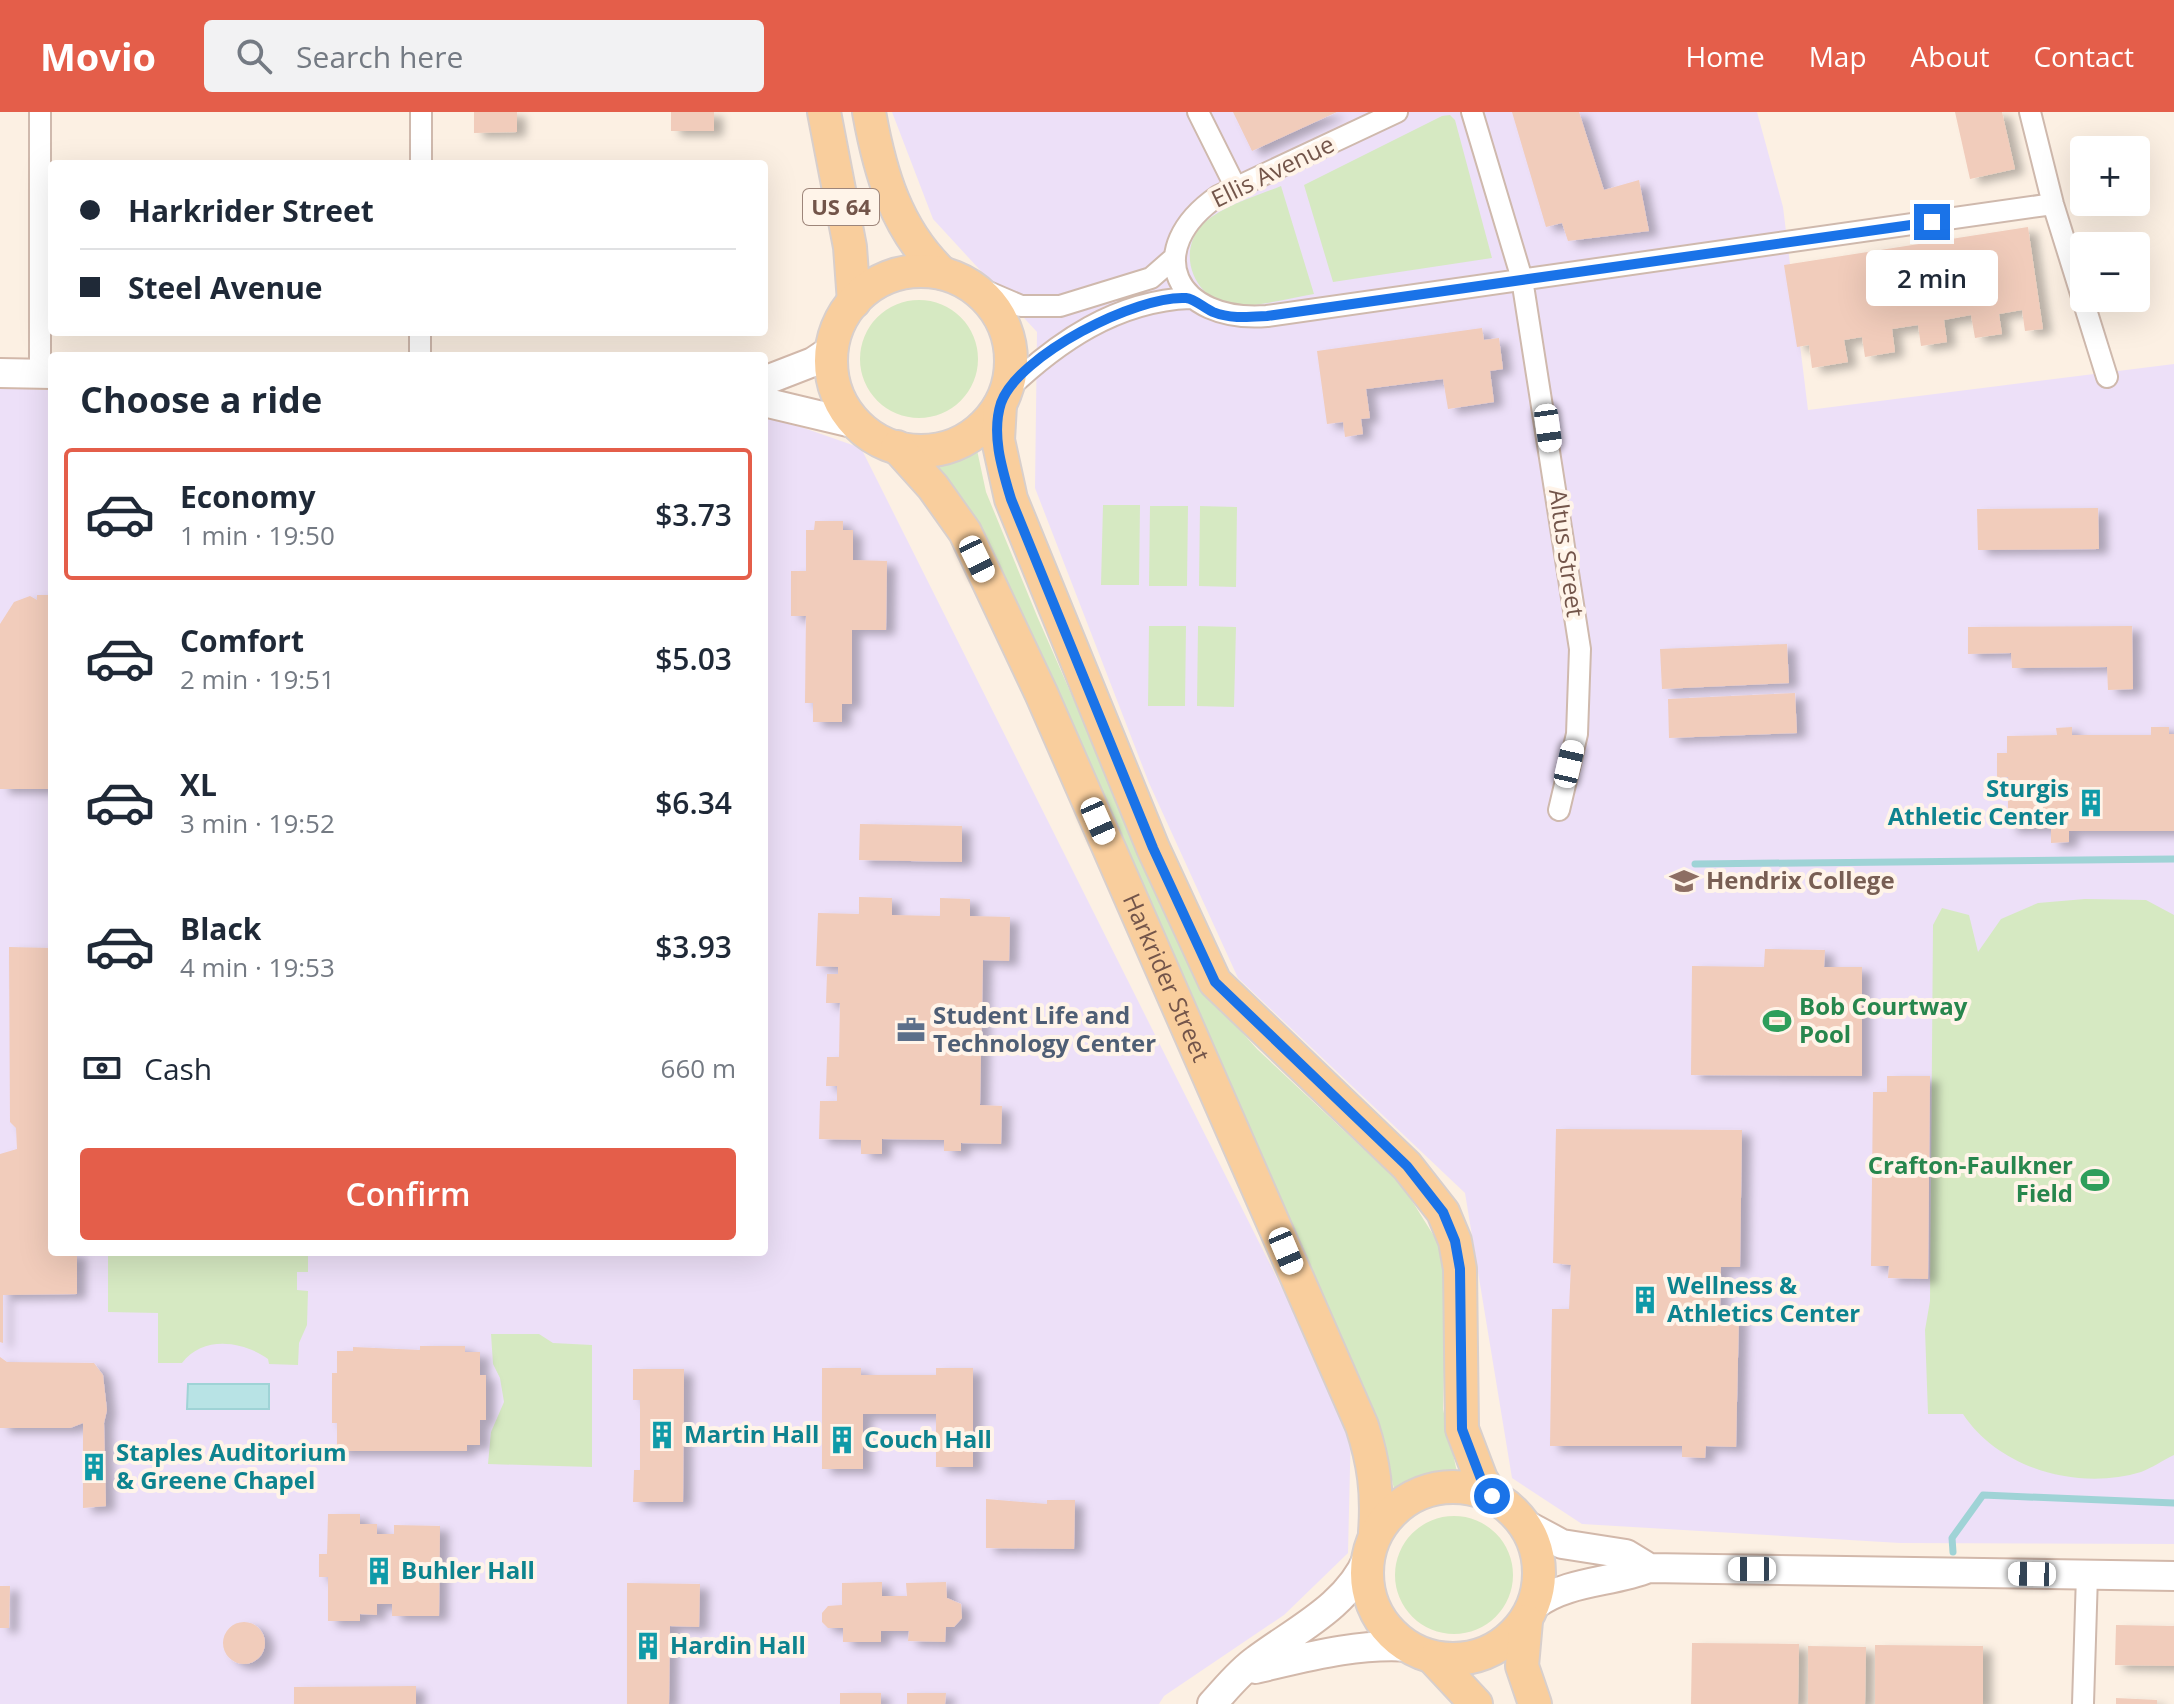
<!DOCTYPE html>
<html lang="en">
<head>
<meta charset="utf-8">
<style>
  :root { --surface:#fff; --page:#f2f2f3; --text:#1f2937; --muted:#747a83; --line:#e0e1e3; --accent:#e45e4a }
  body { margin:0; font-family:"Open Sans",sans-serif; background:var(--page); color:var(--text); height:100vh; display:flex; flex-direction:column; font-size:30px; white-space:nowrap }
  * { box-sizing:border-box; margin:0 }
  p { font-size:26px; color:var(--muted) }
  .icon { flex:none; width:44px; height:44px; fill:none; stroke:currentColor; stroke-width:2; stroke-linecap:round; stroke-linejoin:round }
  .map { position:relative; flex:1; overflow:hidden }
  .side { position:absolute; left:48px; top:240px; width:720px; height:904px; display:flex; flex-direction:column; background:var(--surface); border-radius:8px; box-shadow:0 8px 32px #0002 }
  .side>* { flex:none }
  .top-card { position:absolute; left:48px; top:48px; width:720px; height:176px; border-radius:8px; box-shadow:0 8px 32px #0002; display:grid; align-content:center; height:176px; padding:0 32px; background:var(--surface) }
  .tools { position:absolute; left:2070px; top:24px; display:grid; gap:16px }
  .tools a { display:grid; place-items:center; width:80px; height:80px; border-radius:8px; background:var(--surface); box-shadow:0 8px 32px #0002; font-size:40px }
  .end { position:absolute; width:36px; height:36px; margin:-18px; border:10px solid #1a73e8; background:#fff; box-shadow:0 0 0 4px #fff }
  .from { border-radius:50% }
  .bubble { position:absolute; height:56px; border-radius:8px; background:var(--surface); box-shadow:0 8px 32px #0002; font-size:26px; font-weight:600; line-height:56px; text-align:center }
  .car { position:absolute; width:24px; height:48px; margin:-24px -12px; border-radius:10px; box-shadow:0 0 6px 2px #0007; background:linear-gradient(#fff 24%,#345 0 40%,#fff 0 76%,#345 0 86%,#fff 0) }
  .top-card b { display:flex; align-items:center; gap:28px; height:76px; font-size:30px }
  .top-card b+b { border-top:2px solid var(--line) }
  .top-card i { width:20px; height:20px; background:var(--text) }
  ul { padding:0; list-style:none }
  li { display:flex; align-items:center; gap:24px; height:132px; margin:0 16px 12px; padding:0 16px; border:4px solid transparent; border-radius:8px }
  li div { flex:1 }
  li b { display:block; font-size:30px }
  li em { font-style:normal; font-weight:600 }
  li.selected { border-color:var(--accent) }
  li>.icon { width:72px; height:72px; stroke-width:1.5 }
  h2 { padding:0 32px; font-size:36px; line-height:96px }
  .pay { display:flex; align-items:center; gap:20px; height:88px; padding:0 32px; font-size:30px }
  .pay p { margin-inline-start:auto }
  .cta { display:flex; gap:16px; margin-top:auto; padding:16px 32px }
  .cta a { flex:1; height:92px; border-radius:8px; background:var(--accent); color:#fff; font-size:32px; font-weight:600; line-height:92px; text-align:center }
  header { display:flex; align-items:center; gap:48px; box-sizing:border-box; height:112px; padding:0 40px; background:var(--accent); color:#fff }
  header strong { font-size:38px }
  nav { display:flex; gap:44px; margin-inline-start:auto; font-size:28px }
  .search { width:560px; height:72px; background:var(--page); display:flex; align-items:center; gap:20px; box-sizing:border-box; padding:0 28px; border-radius:8px; color:var(--muted); font-size:30px }
  .map>svg:first-child { display:block }
  .education { fill:#ede0f8 }
  .green { fill:#d6e9c2 }
  .water { fill:#b8e3e5; stroke:#9fd3d6; stroke-width:2 }
  .lines { fill:none; stroke-linecap:round; stroke-linejoin:round }
  .stream { stroke:#9fd3d6; stroke-width:7 }
  .building { fill:#f1ccbb; filter:url(#shadow) }
  .street-casing { stroke:#cfb9ad; stroke-width:24 }
  .secondary-casing { stroke:#d2b8aa; stroke-width:32 }
  .primary-casing { stroke:#d8cfcc; stroke-width:36 }
  .street { stroke:#fff; stroke-width:20 }
  .secondary { stroke:#fff; stroke-width:28 }
  .primary { stroke:#f9ce9d; stroke-width:32 }
  .route { stroke:#1a73e8; stroke-width:10 }
  .labels { text-anchor:middle; stroke-width:8; stroke-linejoin:round; paint-order:stroke }
  .shield { fill:#fff4e9; stroke:#9d857a; stroke-width:2 }
  .shield-label { font-size:22px; font-weight:bold; fill:#73554a }
  .street-label { font-size:24px; fill:#73554a; stroke:#fff4e9 }
  .culture-label { font-size:24px; font-weight:bold; fill:#0d838f; stroke:#fff4e9; text-anchor:start }
  .education-label { font-size:24px; font-weight:bold; fill:#785e54; stroke:#fff4e9; text-anchor:start }
  .leisure-label { font-size:24px; font-weight:bold; fill:#27864d; stroke:#fff4e9; text-anchor:start }
  .service-label { font-size:24px; font-weight:bold; fill:#4e5e75; stroke:#fff4e9; text-anchor:start }
</style>
</head>
<body>
<header>
<strong>Movio</strong>
<div class="search"><svg class="icon" aria-label="search" viewBox="0 0 24 24"><circle cx="10" cy="10" r="6"/><path d="M15 15l6 6"/></svg>Search here</div>
<nav><a>Home</a><a>Map</a><a>About</a><a>Contact</a></nav>
</header>
<div class="map">
<svg width="2174" height="1592" viewBox="0 0 2174 1592">
  <defs>
    <filter id="shadow"><feDropShadow dx="9" dy="5" stdDeviation="4" flood-color="#0004"/></filter>
  </defs>
  <rect width="100%" height="100%" fill="#fcf0e3"/>
  <path class="education" d="M 892,0 L 1757,0 L 1783,95 L 1808,298 L 2174,252 L 2174,1432 L 1900,1431 L 1582,1412 L 1512,1366 L 1465,1081 L 1238,866 L 1149,671 L 1035,376 L 1037,220 L 933,107 Z
    M 0,276 L 52,278 L 52,1140 L 764,1140 L 764,302 L 861,336 L 1351,1314 L 1348,1441 L 1284,1503 L 1164,1584 L 1159,1592 L 0,1592 Z"/>
  <path class="green" d="M 1450,3 L 1455,8 L 1492,146 L 1333,170 L 1304,73 L 1442,4 Z
    M 1281,74 L 1314,182 C 1290,186 1265,193 1241,194 C 1198,195 1172,142 1204,111 C 1224,93 1257,84 1281,74 Z
    M860 247a59 59 0 1 1 118 0a59 59 0 1 1-118 0Z
    M 977,338 L 986,380 L 1037,504 L 1198,871 L 1257,937 L 1402,1073 L 1439,1132 L 1446,1180 L 1443,1297 L 1457,1360 L 1425,1363 L 1394,1377 L 1385,1336 L 933,354 Z
    M 1103,393 L 1140,393 L 1139,473 L 1101,473 Z
    M 1150,394 L 1188,394 L 1187,474 L 1149,474 Z
    M 1200,394 L 1237,395 L 1236,475 L 1199,474 Z
    M 1149,514 L 1186,514 L 1185,594 L 1148,594 Z
    M 1198,514 L 1236,515 L 1234,595 L 1197,594 Z
    M 2085,787 L 2146,788 L 2174,803 L 2174,1343 C 2163,1348 2152,1356 2141,1360 C 2079,1379 1999,1357 1963,1302 L 1928,1302 L 1925,1218 L 1930,1189 L 1933,813 L 1942,796 L 1969,803 L 1978,840 L 2001,807 L 2038,791 Z
    M 108,1140 L 308,1140 L 308,1160 L 297,1160 L 297,1178 L 308,1179 L 307,1213 L 299,1231 L 298,1253 L 269,1252 L 268,1247 C 243,1229 203,1223 182,1251 L 158,1251 L 158,1201 L 108,1200 Z
    M 491,1222 L 539,1222 L 553,1231 L 592,1233 L 592,1355 L 488,1352 L 491,1320 L 504,1290 L 500,1266 L 493,1252 Z
    M1395 1463a59 59 0 1 1 118 0a59 59 0 1 1-118 0Z"/>
  <path class="water" d="M 188,1272 L 269,1272 L 269,1297 L 187,1297 Z"/>
  <g class="lines">
    <path class="stream" d="M 1695,752 L 2174,747
      M 1953,1440 L 1952,1426 L 1983,1383 L 2174,1391"/>
  </g>
  <path class="building" d="M 474,0 L 517,0 L 517,20 L 474,21 Z
    M 671,0 L 714,0 L 714,19 L 671,19 Z
    M 1233,0 L 1337,0 L 1252,39 Z
    M 1512,0 L 1579,0 L 1604,78 L 1639,68 L 1649,119 L 1568,129 L 1562,111 L 1546,115 Z
    M 1955,0 L 2002,0 L 2015,57 L 1970,67 Z
    M 2028,115 L 2043,217 L 2025,219 L 2022,198 L 1999,202 L 2002,222 L 1975,226 L 1971,203 L 1944,208 L 1947,230 L 1921,234 L 1918,213 L 1892,217 L 1895,240 L 1865,245 L 1862,225 L 1844,228 L 1848,250 L 1812,256 L 1809,233 L 1797,235 L 1784,153 Z
    M 1482,216 L 1484,228 L 1499,226 L 1503,257 L 1490,259 L 1494,290 L 1448,297 L 1443,267 L 1366,277 L 1370,306 L 1361,307 L 1363,322 L 1345,325 L 1343,310 L 1327,312 L 1317,239 Z
    M 2098,396 L 2099,437 L 1978,438 L 1977,397 Z
    M 815,409 L 843,409 L 843,418 L 853,418 L 853,448 L 887,449 L 886,518 L 852,518 L 852,592 L 842,592 L 842,610 L 813,610 L 813,591 L 805,591 L 806,504 L 791,504 L 791,459 L 806,459 L 806,418 L 814,418 Z
    M 37,483 L 52,483 L 52,677 L 0,677 L 0,512 L 14,490 L 30,484 L 37,488 Z
    M 2132,514 L 2133,577 L 2108,578 L 2107,555 L 2012,556 L 2011,541 L 1968,542 L 1968,515 Z
    M 1787,532 L 1789,571 L 1662,577 L 1660,537 Z
    M 1795,581 L 1797,621 L 1669,626 L 1668,587 Z
    M 2072,615 L 2072,623 L 2151,623 L 2151,615 L 2169,615 L 2169,622 L 2174,622 L 2174,719 L 2069,719 L 2069,730 L 2051,731 L 2051,716 L 2008,716 L 2008,665 L 1997,666 L 1997,641 L 2007,641 L 2007,624 L 2057,623 L 2056,616 Z
    M 860,712 L 962,714 L 962,750 L 859,748 Z
    M 859,785 L 892,786 L 892,803 L 940,804 L 940,786 L 970,787 L 970,804 L 1010,805 L 1009,849 L 983,848 L 980,993 L 1002,994 L 1001,1032 L 961,1031 L 961,1039 L 944,1039 L 944,1028 L 882,1027 L 882,1042 L 861,1042 L 861,1028 L 819,1027 L 820,989 L 837,989 L 837,974 L 826,974 L 827,945 L 839,945 L 840,891 L 826,891 L 827,862 L 838,862 L 838,855 L 816,854 L 818,801 L 859,802 Z
    M 9,835 L 52,836 L 52,1140 L 77,1140 L 77,1182 L 3,1183 L 3,1231 L 0,1230 L 0,1042 L 17,1037 L 16,1016 L 10,1010 Z
    M 1765,837 L 1825,838 L 1824,855 L 1862,855 L 1862,964 L 1691,963 L 1692,854 L 1764,855 Z
    M 1887,964 L 1930,964 L 1928,1167 L 1888,1166 L 1889,1154 L 1871,1154 L 1873,980 L 1887,980 Z
    M 1556,1017 L 1742,1018 L 1740,1155 L 1721,1155 L 1720,1201 L 1739,1202 L 1736,1335 L 1706,1334 L 1705,1346 L 1682,1345 L 1682,1334 L 1550,1334 L 1552,1197 L 1569,1197 L 1571,1153 L 1553,1151 Z
    M 420,1234 L 465,1234 L 465,1240 L 480,1240 L 480,1263 L 486,1263 L 486,1308 L 480,1308 L 480,1333 L 467,1333 L 467,1339 L 337,1339 L 337,1311 L 332,1311 L 332,1261 L 337,1261 L 337,1239 L 353,1239 L 353,1235 L 420,1238 Z
    M 0,1245 L 7,1250 L 94,1251 L 103,1263 L 107,1298 L 104,1311 L 106,1394 L 83,1396 L 83,1311 L 70,1316 L 0,1316 Z
    M 822,1256 L 861,1256 L 861,1263 L 936,1263 L 936,1256 L 973,1256 L 973,1355 L 936,1355 L 936,1302 L 863,1302 L 863,1357 L 822,1357 Z
    M 633,1257 L 684,1257 L 683,1390 L 633,1390 L 634,1358 L 640,1358 L 640,1288 L 633,1288 Z
    M 986,1387 L 1047,1392 L 1047,1388 L 1075,1388 L 1074,1437 L 986,1436 Z
    M 328,1402 L 360,1402 L 360,1412 L 377,1412 L 377,1422 L 394,1422 L 394,1413 L 440,1414 L 439,1504 L 392,1504 L 392,1492 L 377,1492 L 377,1503 L 360,1502 L 360,1509 L 328,1509 L 328,1465 L 319,1465 L 319,1442 L 327,1442 Z
    M 882,1470 L 882,1484 L 907,1484 L 906,1471 L 946,1470 L 947,1486 L 961,1492 L 962,1506 L 954,1515 L 946,1515 L 945,1530 L 908,1529 L 909,1519 L 881,1519 L 881,1530 L 843,1530 L 843,1516 L 828,1516 L 822,1510 L 822,1501 L 828,1494 L 842,1493 L 842,1471 Z
    M 627,1471 L 700,1472 L 699,1515 L 670,1514 L 669,1592 L 627,1592 Z
    M 0,1474 L 10,1474 L 9,1516 L 0,1516 Z
    M223 1531a21 21 0 1 1 42 0a21 21 0 1 1-42 0Z
    M 2116,1513 L 2174,1514 L 2174,1554 L 2115,1553 Z
    M 1692,1531 L 1799,1532 L 1798,1592 L 1691,1592 Z
    M 1875,1533 L 1983,1534 L 1983,1592 L 1875,1592 Z
    M 1808,1534 L 1866,1535 L 1865,1592 L 1808,1592 Z
    M 416,1574 L 416,1592 L 294,1592 L 294,1575 Z
    M 840,1581 L 881,1581 L 881,1592 L 840,1592 Z
    M 907,1581 L 946,1581 L 945,1592 L 907,1592 Z
    M 2116,1586 L 2157,1588 L 2157,1592 L 2116,1592 Z"/>
  <g class="lines">
    <defs>
      <path id="street" d="M 40,0 L 40,262
        M 1198,0 L 1236,76
        M 1397,0 L 1218,84 C 1140,138 1175,211 1267,204 L 2053,92
        M 1472,0 L 1522,167 L 1580,537 L 1577,622 L 1559,698
        M 2030,0 L 2053,92 L 2107,265
        M 421,52 L 421,0
        M 965,170 L 1021,194 L 1060,194 L 1151,166 L 1175,145
        M 420,244 L 420,220
        M 1006,279 C 1057,230 1116,189 1190,186
        M 2083,1592 L 2087,1463"/>
      <path id="secondary" d="M 0,261 L 52,262
        M 764,269 L 813,250 L 831,238
        M 764,290 L 856,312
        M 1521,1410 L 1562,1432 L 1626,1442 L 1649,1456
        M 1536,1492 C 1570,1468 1611,1471 1649,1456 L 2174,1464
        M 1255,1557 C 1307,1545 1357,1531 1410,1535
        M 1212,1592 C 1226,1577 1239,1560 1256,1548 C 1296,1518 1348,1494 1368,1445"/>
      <g id="primary">
        <path d="M 824,0 L 850,135 L 854,190"/>
        <path d="M 869,0 C 880,61 896,117 942,161"/>
        <circle cx="921" cy="249" r="90"/>
        <path d="M 1000,293 L 998,328 L 1011,387 L 1153,736 L 1215,870 L 1407,1054 L 1443,1100 L 1455,1129 L 1460,1157 L 1462,1317 L 1481,1367 L 1492,1384"/>
        <path id="s1" d="M 897,335 L 933,375 L 965,420 L 1041,581 L 1362,1314 C 1374,1351 1378,1381 1375,1420"/>
        <circle cx="1453" cy="1461" r="86"/>
        <path d="M 1526,1509 L 1522,1554 L 1535,1592"/>
        <path d="M 1434,1547 L 1476,1592"/>
      </g>
    </defs>
    <use href="#street" class="street-casing"/>
    <use href="#secondary" class="secondary-casing"/>
    <use href="#primary" class="primary-casing"/>
    <use href="#street" class="street"/>
    <use href="#secondary" class="secondary"/>
    <use href="#primary" class="primary"/>
  </g>
  <g class="lines">
    <path class="route" d="M 1492,1384 L 1481,1367 L 1462,1317 L 1460,1157 L 1455,1129 L 1443,1100 L 1407,1054 L 1215,870 L 1153,736 L 1011,387 C 1002,357 991,322 1001,291 C 1018,243 1137,183 1186,186 C 1195,187 1204,196 1213,200 C 1230,207 1249,205 1267,204 L 1932,110"/>
  </g>
  <defs>
    <symbol id="building-bare" viewBox="-9 -9 18 18"><path d="M-4-6H4V6H1V3H-1V6H-4ZM-2.5-4.3h1.7v1.8h-1.7ZM.8-4.3h1.7v1.8H.8ZM-2.5-1h1.7V.8h-1.7ZM.8-1h1.7V.8H.8Z" fill="#0f9aa8" stroke="#fff4e9" stroke-width="2.5" paint-order="stroke"/></symbol>
    <symbol id="university-bare" viewBox="-9 -9 18 18"><path d="M0-5L7-2L0 1L-7-2ZM-4 1L0 2.5L4 1V4Q0 6-4 4Z" fill="#8d6e63" stroke="#fff4e9" stroke-width="2.5" paint-order="stroke"/></symbol>
    <symbol id="stadium-bare" viewBox="-9 -9 18 18"><path d="M0-5a6.5 5 0 1 0 0 10a6.5 5 0 1 0 0-10ZM-3.5-1.8h7v3.6h-7Z" fill="#2e9e5b" stroke="#fff4e9" stroke-width="2.5" paint-order="stroke"/></symbol>
    <symbol id="office-bare" viewBox="-9 -9 18 18"><path d="M-6-3h4V-5.5h4V-3h4V5H-6ZM-1-4.5V-3h2v-1.5ZM-6 0V1H6V0Z" fill="#5c6f8a" stroke="#fff4e9" stroke-width="2.5" paint-order="stroke"/></symbol>
  </defs>
  <g fill-rule="evenodd">
    <use href="#building-bare" x="2071" y="671" width="40" height="40"/>
    <use href="#university-bare" x="1664" y="749" width="40" height="40"/>
    <use href="#stadium-bare" x="1757" y="889" width="40" height="40"/>
    <use href="#office-bare" x="891" y="898" width="40" height="40"/>
    <use href="#stadium-bare" x="2075" y="1048" width="40" height="40"/>
    <use href="#building-bare" x="1625" y="1168" width="40" height="40"/>
    <use href="#building-bare" x="642" y="1303" width="40" height="40"/>
    <use href="#building-bare" x="822" y="1308" width="40" height="40"/>
    <use href="#building-bare" x="74" y="1335" width="40" height="40"/>
    <use href="#building-bare" x="359" y="1439" width="40" height="40"/>
    <use href="#building-bare" x="628" y="1514" width="40" height="40"/>
  </g>
  <g class="labels">
    <rect class="shield" x="803" y="77" width="76" height="36" rx="6"/>
    <g class="shield-label">
      <text x="841" y="103">US 64</text>
    </g>
    <g class="street-label">
      <text transform="translate(1273 60) rotate(-26)" y="8">Ellis Avenue</text>
      <text transform="translate(1566 441) rotate(82)" y="8">Altus Street</text>
      <text dy="8" stroke="none"><textPath href="#s1" startOffset="598">Harkrider Street</textPath></text>
    </g>
    <g class="culture-label">
      <text x="2069" y="685" text-anchor="end">Sturgis<tspan x="2069" dy="28">Athletic Center</tspan></text>
      <text x="1667" y="1182">Wellness &amp;<tspan x="1667" dy="28">Athletics Center</tspan></text>
      <text x="684" y="1331">Martin Hall</text>
      <text x="864" y="1336">Couch Hall</text>
      <text x="116" y="1349">Staples Auditorium<tspan x="116" dy="28">&amp; Greene Chapel</tspan></text>
      <text x="401" y="1467">Buhler Hall</text>
      <text x="670" y="1542">Hardin Hall</text>
    </g>
    <g class="education-label">
      <text x="1706" y="777">Hendrix College</text>
    </g>
    <g class="leisure-label">
      <text x="1799" y="903">Bob Courtway<tspan x="1799" dy="28">Pool</tspan></text>
      <text x="2073" y="1062" text-anchor="end">Crafton-Faulkner<tspan x="2073" dy="28">Field</tspan></text>
    </g>
    <g class="service-label">
      <text x="933" y="912">Student Life and<tspan x="933" dy="28">Technology Center</tspan></text>
    </g>
  </g>
</svg>
<div class="tools">
<a>+</a>
<a>−</a>
</div>
<i class="end from" style="left:1492px;top:1384px"></i>
<i class="end" style="left:1932px;top:110px"></i>
<div class="bubble" style="left:1866px;top:138px;width:132px">2 min</div>
<i class="car" style="left:1548px;top:316px;rotate:172deg"></i>
<i class="car" style="left:977px;top:447px;rotate:154deg"></i>
<i class="car" style="left:1569px;top:652px;rotate:13deg"></i>
<i class="car" style="left:1098px;top:709px;rotate:156deg"></i>
<i class="car" style="left:1286px;top:1139px;rotate:157deg"></i>
<i class="car" style="left:1752px;top:1457px;rotate:270deg"></i>
<i class="car" style="left:2032px;top:1462px;rotate:271deg"></i>
<div class="top-card">
<b><i class="from"></i>Harkrider Street</b>
<b><i></i>Steel Avenue</b>
</div>
<section class="side">
<h2>Choose a ride</h2>
<ul>
<li class="selected"><svg class="icon" aria-label="car" viewBox="0 0 24 24"><path d="M5 17H2v-5l4-1 3-4h7l3 4 3 1v5h-3M9 17h6M6 11h13"/><circle cx="7" cy="17" r="2"/><circle cx="17" cy="17" r="2"/></svg><div><b>Economy</b><p>1 min · 19:50</p></div><em>$3.73</em></li>
<li><svg class="icon" aria-label="car" viewBox="0 0 24 24"><path d="M5 17H2v-5l4-1 3-4h7l3 4 3 1v5h-3M9 17h6M6 11h13"/><circle cx="7" cy="17" r="2"/><circle cx="17" cy="17" r="2"/></svg><div><b>Comfort</b><p>2 min · 19:51</p></div><em>$5.03</em></li>
<li><svg class="icon" aria-label="car" viewBox="0 0 24 24"><path d="M5 17H2v-5l4-1 3-4h7l3 4 3 1v5h-3M9 17h6M6 11h13"/><circle cx="7" cy="17" r="2"/><circle cx="17" cy="17" r="2"/></svg><div><b>XL</b><p>3 min · 19:52</p></div><em>$6.34</em></li>
<li><svg class="icon" aria-label="car" viewBox="0 0 24 24"><path d="M5 17H2v-5l4-1 3-4h7l3 4 3 1v5h-3M9 17h6M6 11h13"/><circle cx="7" cy="17" r="2"/><circle cx="17" cy="17" r="2"/></svg><div><b>Black</b><p>4 min · 19:53</p></div><em>$3.93</em></li>
</ul>
<div class="pay"><svg class="icon" aria-label="cash" viewBox="0 0 24 24"><path d="M3 7h18v10H3z"/><circle cx="12" cy="12" r="2"/></svg>Cash<p>660 m</p></div>
<div class="cta"><a>Confirm</a></div>
</section>
</div>
</body>
</html>
